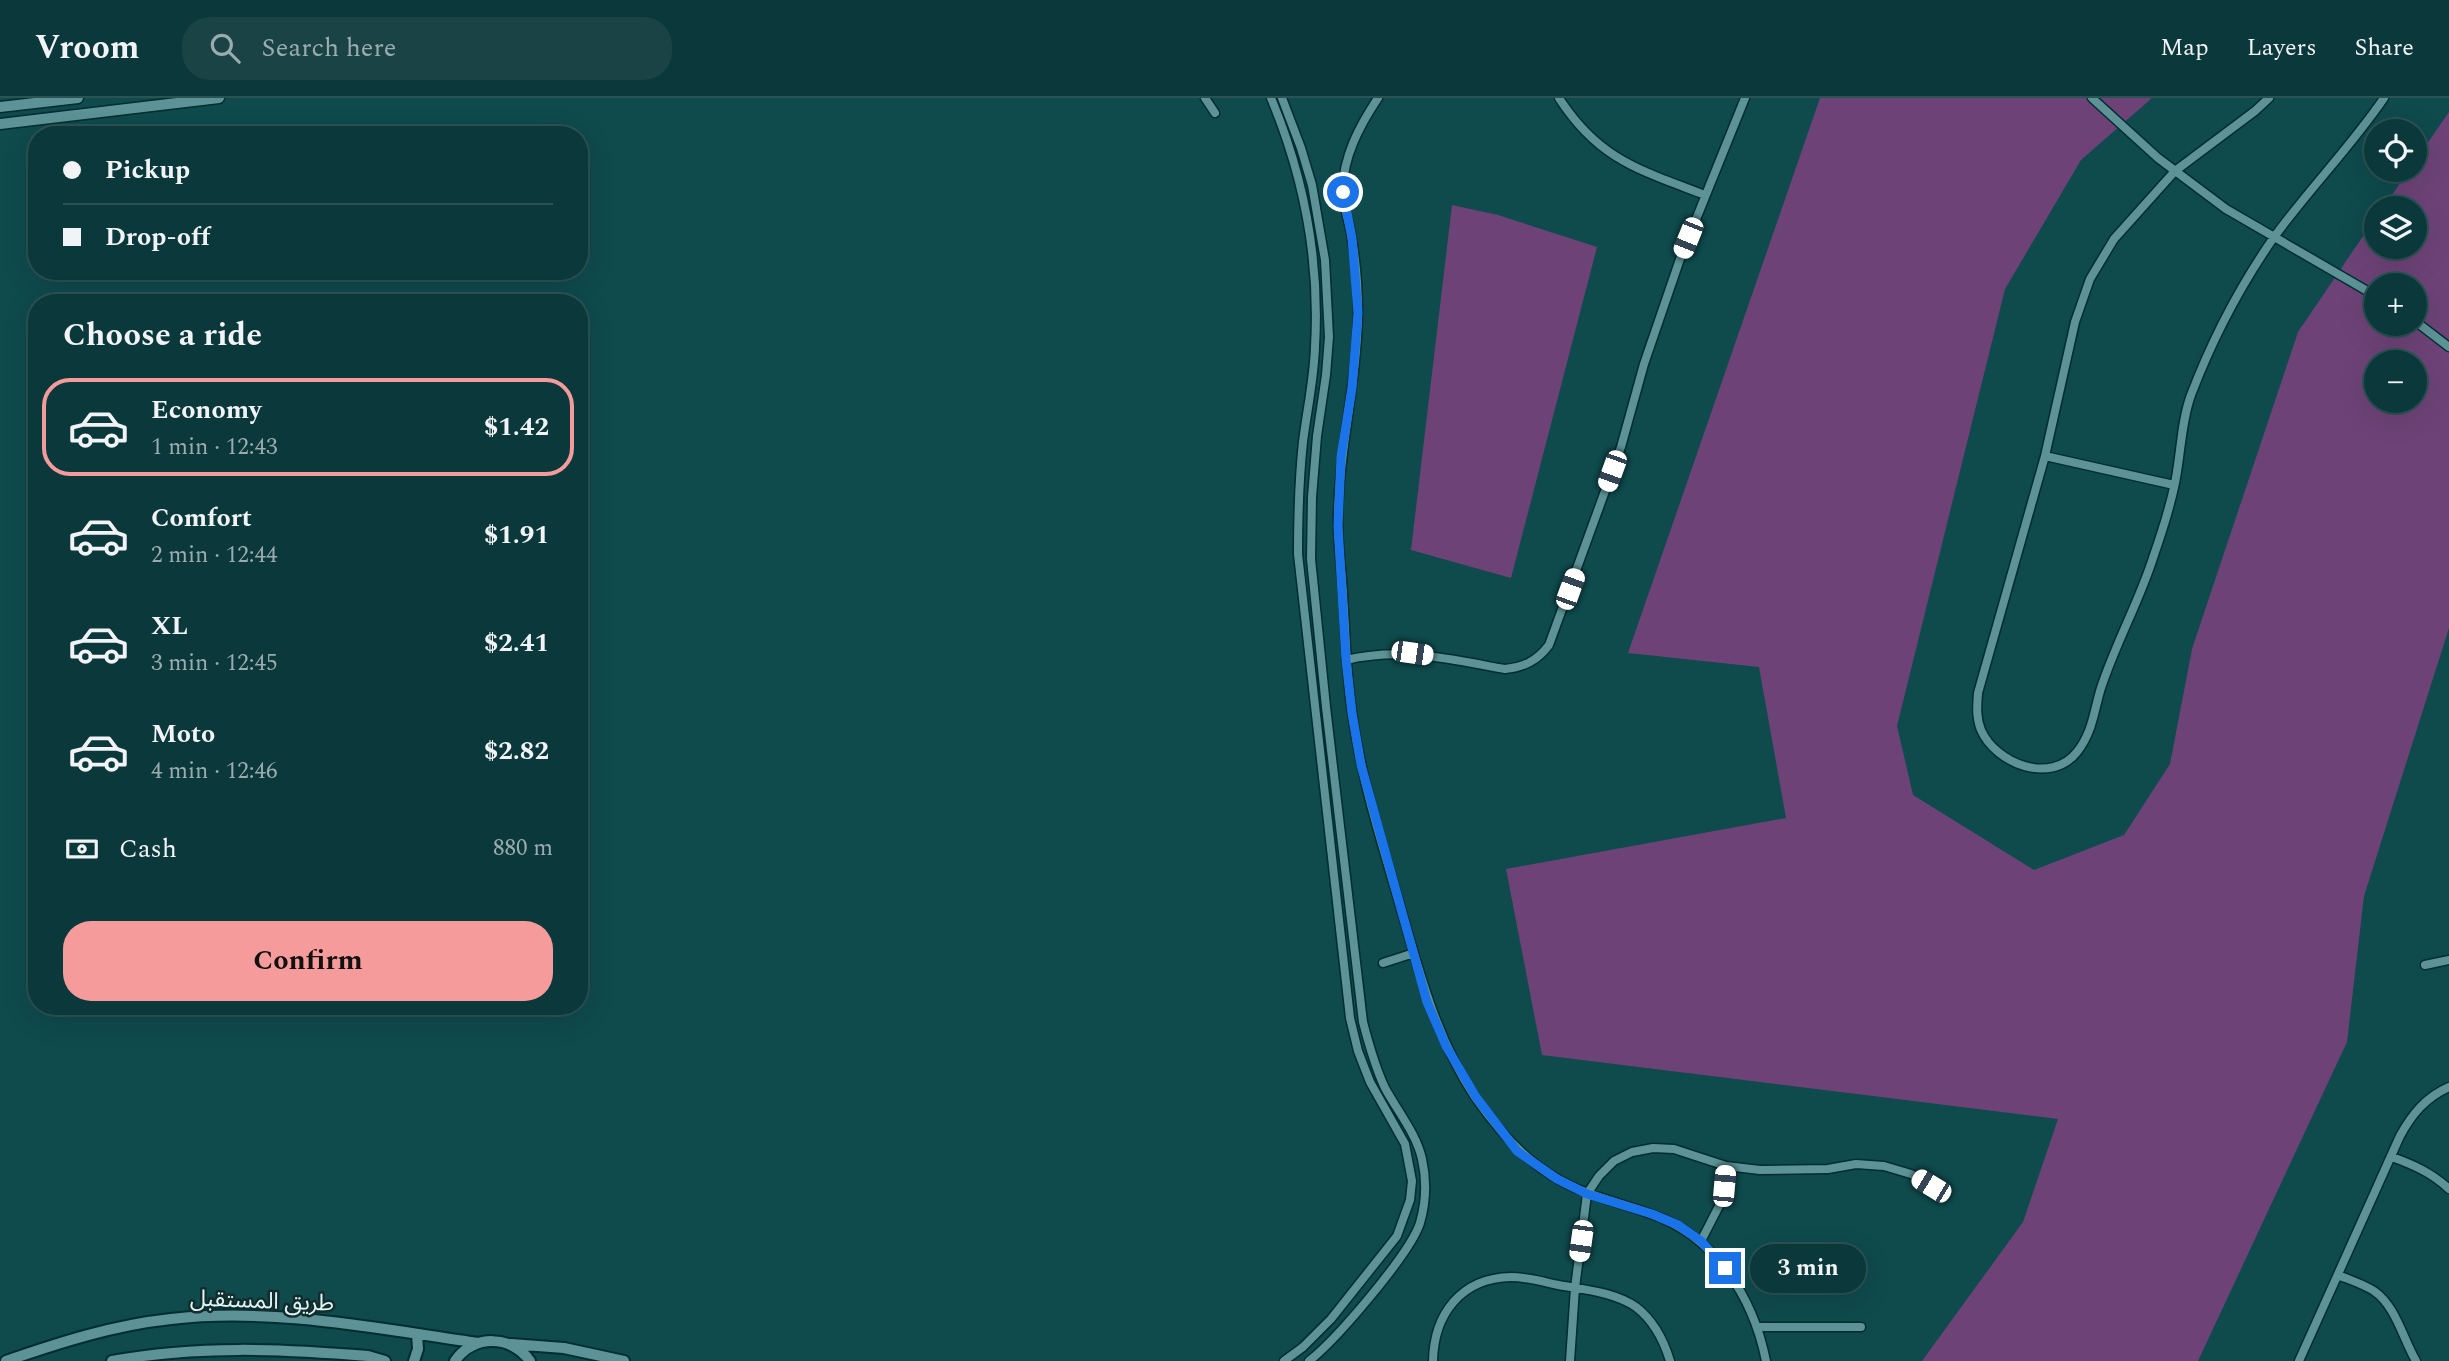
<!DOCTYPE html>
<html lang="en">
<head>
<meta charset="utf-8">
<style>
  :root { --surface:#0b383a; --page:#194345; --text:#f1f3f6; --muted:#9aacaf; --line:#2b5254; --accent:#f59b9b }
  body { margin:0; font-family:Spectral,"Noto Sans Arabic",serif; background:var(--page); color:var(--text); height:100vh; display:flex; flex-direction:column; font-size:26px; white-space:nowrap }
  * { box-sizing:border-box; margin:0 }
  p { font-size:23px; color:var(--muted) }
  .icon { flex:none; width:38px; height:38px; fill:none; stroke:currentColor; stroke-width:2; stroke-linecap:round; stroke-linejoin:round }
  .map { position:relative; flex:1; overflow:hidden }
  .sheet { position:absolute; left:28px; top:196px; width:560px; height:721px; display:flex; flex-direction:column; background:var(--surface); border-radius:28px; box-shadow:0 7px 28px #0002,0 0 0 2px var(--line) }
  .sheet>* { flex:none }
  .banner { position:absolute; left:28px; top:28px; width:560px; height:154px; border-radius:28px; box-shadow:0 7px 28px #0002,0 0 0 2px var(--line); display:grid; align-content:center; height:154px; padding:0 35px; background:var(--surface) }
  .buttons { position:absolute; left:2364px; top:21px; display:grid; gap:14px }
  .buttons a { display:grid; place-items:center; width:63px; height:63px; border-radius:50%; background:var(--surface); box-shadow:0 7px 28px #0002,0 0 0 2px var(--line); font-size:35px }
  .end { position:absolute; width:32px; height:32px; margin:-16px; border:9px solid #1a73e8; background:#fff; box-shadow:0 0 0 4px #fff }
  .from { border-radius:50% }
  .bubble { position:absolute; height:49px; border-radius:24px; background:var(--surface); box-shadow:0 7px 28px #0002,0 0 0 2px var(--line); font-size:23px; font-weight:700; line-height:49px; text-align:center }
  .car { position:absolute; width:21px; height:42px; margin:-21px -10px; border-radius:9px; box-shadow:0 0 5px 2px #0007; background:linear-gradient(#fff 24%,#345 0 40%,#fff 0 76%,#345 0 86%,#fff 0) }
  .banner b { display:flex; align-items:center; gap:24px; height:66px; font-size:26px }
  .banner b+b { border-top:2px solid var(--line) }
  .banner i { width:18px; height:18px; background:var(--text) }
  ul { padding:0; list-style:none }
  li { display:flex; align-items:center; gap:21px; height:98px; margin:0 14px 10px; padding:0 21px; border:4px solid transparent; border-radius:28px }
  li div { flex:1 }
  li b { display:block; font-size:26px }
  li em { font-style:normal; font-weight:700 }
  li.active { border-color:var(--accent) }
  li>.icon { width:63px; height:63px; stroke-width:1.5 }
  h2 { padding:0 35px; font-size:32px; line-height:84px }
  .pay { display:flex; align-items:center; gap:18px; height:77px; padding:0 35px; font-size:26px }
  .pay p { margin-inline-start:auto }
  .cta { display:flex; gap:14px; margin-top:auto; padding:14px 35px }
  .cta a { flex:1; height:80px; border-radius:28px; background:var(--accent); color:#111; font-size:28px; font-weight:700; line-height:80px; text-align:center }
  header { display:flex; align-items:center; gap:42px; box-sizing:border-box; height:98px; padding:0 35px; background:var(--surface); border-bottom:2px solid var(--line) }
  header strong { font-size:33px }
  nav { display:flex; gap:38px; margin-inline-start:auto; font-size:24px }
  .search { width:490px; height:63px; background:var(--page); display:flex; align-items:center; gap:18px; box-sizing:border-box; padding:0 24px; border-radius:28px; color:var(--muted); font-size:26px }
  .map>svg:first-child { display:block }
  .green { fill:#6d4377; fill-rule:evenodd }
  .lines { fill:none; stroke-linecap:round; stroke-linejoin:round }
  .minor-casing { stroke:#012e31; stroke-width:11 }
  .tertiary-casing { stroke:#012e31; stroke-width:13 }
  .secondary-casing { stroke:#012e31; stroke-width:14 }
  .minor { stroke:#5d9396; stroke-width:8 }
  .tertiary { stroke:#5d9396; stroke-width:10 }
  .secondary { stroke:#5d9396; stroke-width:10 }
  .route { stroke:#1a73e8; stroke-width:9 }
  .labels { text-anchor:middle; stroke-width:5; stroke-linejoin:round; paint-order:stroke }
  .street-label { font-size:23px; fill:#dbf6f7; stroke:#152c2d }
</style>
</head>
<body>
<header>
<strong>Vroom</strong>
<div class="search"><svg class="icon" aria-label="search" viewBox="0 0 24 24"><circle cx="10" cy="10" r="6"/><path d="M15 15l6 6"/></svg>Search here</div>
<nav><a>Map</a><a>Layers</a><a>Share</a></nav>
</header>
<div class="map">
<svg width="2449" height="1263" viewBox="0 0 2449 1263">
  <rect width="100%" height="100%" fill="#0f4a4d"/>
  <path class="green" d="M 1820,0 L 2152,0 L 2081,62 L 2005,191 L 1897,628 L 1913,697 L 2034,772 L 2124,737 L 2170,666 L 2192,551 L 2298,234 L 2376,119 L 2376,149 L 2415,149 L 2415,110 L 2383,110 L 2409,72 L 2415,72 L 2415,63 L 2449,14 L 2449,530 L 2364,798 L 2347,944 L 2198,1263 L 1922,1263 L 2023,1124 L 2058,1021 L 1542,957 L 1506,771 L 1786,720 L 1759,569 L 1628,555 ZM 2376,187 L 2415,187 L 2415,226 L 2376,226 ZM 2376,264 L 2415,264 L 2415,303 L 2376,303 Z
    M 1452,107 L 1498,117 L 1597,149 L 1511,480 L 1411,452 Z"/>
  <g class="lines">
    <defs>
      <path id="minor" d="M 1205,0 L 1215,15
        M 1271,0 C 1304,79 1320,163 1315,249 C 1314,281 1307,312 1303,344 C 1299,381 1298,418 1298,456 L 1350,920 L 1358,953 L 1370,984 L 1405,1046 L 1412,1083 L 1410,1102 L 1397,1138 L 1331,1221 L 1303,1249 L 1284,1263
        M 1282,0 L 1301,50 L 1312,87 L 1325,162 L 1329,239 L 1326,277 L 1317,338 L 1312,399 L 1311,461 L 1326,609 L 1363,924 C 1369,947 1375,969 1385,990 C 1398,1014 1416,1035 1422,1061 C 1427,1083 1426,1104 1420,1125 C 1410,1156 1336,1242 1309,1263
        M 1378,0 C 1360,27 1342,60 1343,94 C 1343,108 1349,123 1351,136 C 1356,162 1358,191 1358,216 C 1357,286 1338,355 1338,425 C 1338,449 1342,474 1343,498 C 1346,537 1346,575 1352,614 C 1361,681 1382,746 1401,811 C 1420,877 1437,941 1475,999 C 1497,1031 1522,1060 1556,1080 C 1586,1098 1619,1104 1651,1116 C 1715,1138 1753,1199 1766,1263
        M 1559,0 C 1599,62 1640,72 1705,97
        M 2092,0 L 2158,60 L 2226,111 L 2376,198
        M 2269,0 L 2255,13 L 2175,73 L 2114,141 L 2090,181 L 2075,224 L 2045,358 L 1978,595 C 1977,608 1976,620 1981,632 C 1996,666 2051,687 2077,654 C 2093,634 2094,612 2101,590 C 2116,544 2140,502 2154,457 C 2162,434 2170,409 2175,385 C 2181,356 2181,324 2191,297 C 2212,242 2239,190 2272,142 C 2307,93 2350,50 2384,0
        M 2415,223 L 2449,249
        M 2045,358 L 2174,387
        M 1346,562 C 1402,549 1449,561 1505,571 C 1524,569 1537,563 1549,547 L 1621,349 L 1644,266 L 1680,161 L 1745,0
        M 1383,865 L 1414,855
        M 2425,867 L 2449,862
        M 2392,1059 C 2414,1067 2432,1075 2449,1091
        M 1701,1143 L 1719,1108 L 1726,1068
        M 2338,1177 C 2350,1182 2363,1186 2374,1193 C 2396,1208 2403,1241 2416,1263
        M 1757,1229 L 1861,1229
        M 1433,1263 C 1434,1216 1461,1180 1511,1179 C 1529,1179 1547,1185 1564,1188 C 1588,1192 1616,1195 1636,1209 C 1653,1222 1664,1243 1670,1263
        M 1570,1263 L 1575,1190 L 1587,1096 L 1599,1078 L 1614,1063 L 1632,1054 L 1653,1050 L 1674,1051 L 1726,1068 L 1760,1072 L 1828,1071 L 1856,1066 L 1884,1068 L 1911,1076 L 1936,1090
        M 2299,1263 L 2400,1038 C 2412,1016 2426,999 2449,989"/>
      <path id="tertiary" d="M 0,9 L 78,0
        M 0,26 L 219,0"/>
      <path id="secondary" d="M 511,1246 L 564,1250 L 624,1263
        M 6,1263 C 61,1244 114,1227 171,1221 C 273,1209 379,1231 479,1245
        M 112,1263 C 196,1247 283,1251 368,1258 L 385,1263
        M 414,1263 L 418,1251 L 417,1236
        M 455,1263 C 473,1236 512,1237 530,1263"/>
    </defs>
    <use href="#minor" class="minor-casing"/>
    <use href="#tertiary" class="tertiary-casing"/>
    <use href="#secondary" class="secondary-casing"/>
    <use href="#minor" class="minor"/>
    <use href="#tertiary" class="tertiary"/>
    <use href="#secondary" class="secondary"/>
  </g>
  <g class="lines">
    <path class="route" d="M 1343,94 L 1352,140 L 1358,215 L 1352,290 L 1341,359 L 1338,428 L 1346,562 L 1352,615 L 1361,667 L 1427,904 L 1446,948 L 1476,999 L 1517,1053 L 1557,1081 L 1587,1096 L 1652,1116 L 1678,1127 L 1701,1143 L 1725,1170"/>
  </g>
  <g class="labels">
    <g class="street-label">
      <text transform="translate(262 1202) rotate(2)" y="8">طريق المستقبل</text>
    </g>
  </g>
</svg>
<div class="buttons">
<a><svg class="icon" aria-label="locate" viewBox="0 0 24 24"><circle cx="12" cy="12" r="6"/><path d="M12 2v4M12 18v4M2 12h4M18 12h4"/></svg></a>
<a><svg class="icon" aria-label="layers" viewBox="0 0 24 24"><path d="M12 4l9 5-9 5-9-5zM3 14l9 5 9-5"/></svg></a>
<a>+</a>
<a>−</a>
</div>
<i class="end from" style="left:1343px;top:94px"></i>
<i class="end" style="left:1725px;top:1170px"></i>
<div class="bubble" style="left:1750px;top:1146px;width:116px">3 min</div>
<i class="car" style="left:1688px;top:140px;rotate:202deg"></i>
<i class="car" style="left:1612px;top:373px;rotate:200deg"></i>
<i class="car" style="left:1570px;top:491px;rotate:20deg"></i>
<i class="car" style="left:1412px;top:555px;rotate:98deg"></i>
<i class="car" style="left:1724px;top:1088px;rotate:5deg"></i>
<i class="car" style="left:1931px;top:1088px;rotate:301deg"></i>
<i class="car" style="left:1581px;top:1143px;rotate:188deg"></i>
<div class="banner">
<b><i class="from"></i>Pickup</b>
<b><i></i>Drop-off</b>
</div>
<section class="sheet">
<h2>Choose a ride</h2>
<ul>
<li class="active"><svg class="icon" aria-label="car" viewBox="0 0 24 24"><path d="M5 17H2v-5l4-1 3-4h7l3 4 3 1v5h-3M9 17h6M6 11h13"/><circle cx="7" cy="17" r="2"/><circle cx="17" cy="17" r="2"/></svg><div><b>Economy</b><p>1 min · 12:43</p></div><em>$1.42</em></li>
<li><svg class="icon" aria-label="car" viewBox="0 0 24 24"><path d="M5 17H2v-5l4-1 3-4h7l3 4 3 1v5h-3M9 17h6M6 11h13"/><circle cx="7" cy="17" r="2"/><circle cx="17" cy="17" r="2"/></svg><div><b>Comfort</b><p>2 min · 12:44</p></div><em>$1.91</em></li>
<li><svg class="icon" aria-label="car" viewBox="0 0 24 24"><path d="M5 17H2v-5l4-1 3-4h7l3 4 3 1v5h-3M9 17h6M6 11h13"/><circle cx="7" cy="17" r="2"/><circle cx="17" cy="17" r="2"/></svg><div><b>XL</b><p>3 min · 12:45</p></div><em>$2.41</em></li>
<li><svg class="icon" aria-label="car" viewBox="0 0 24 24"><path d="M5 17H2v-5l4-1 3-4h7l3 4 3 1v5h-3M9 17h6M6 11h13"/><circle cx="7" cy="17" r="2"/><circle cx="17" cy="17" r="2"/></svg><div><b>Moto</b><p>4 min · 12:46</p></div><em>$2.82</em></li>
</ul>
<div class="pay"><svg class="icon" aria-label="cash" viewBox="0 0 24 24"><path d="M3 7h18v10H3z"/><circle cx="12" cy="12" r="2"/></svg>Cash<p>880 m</p></div>
<div class="cta"><a>Confirm</a></div>
</section>
</div>
</body>
</html>
